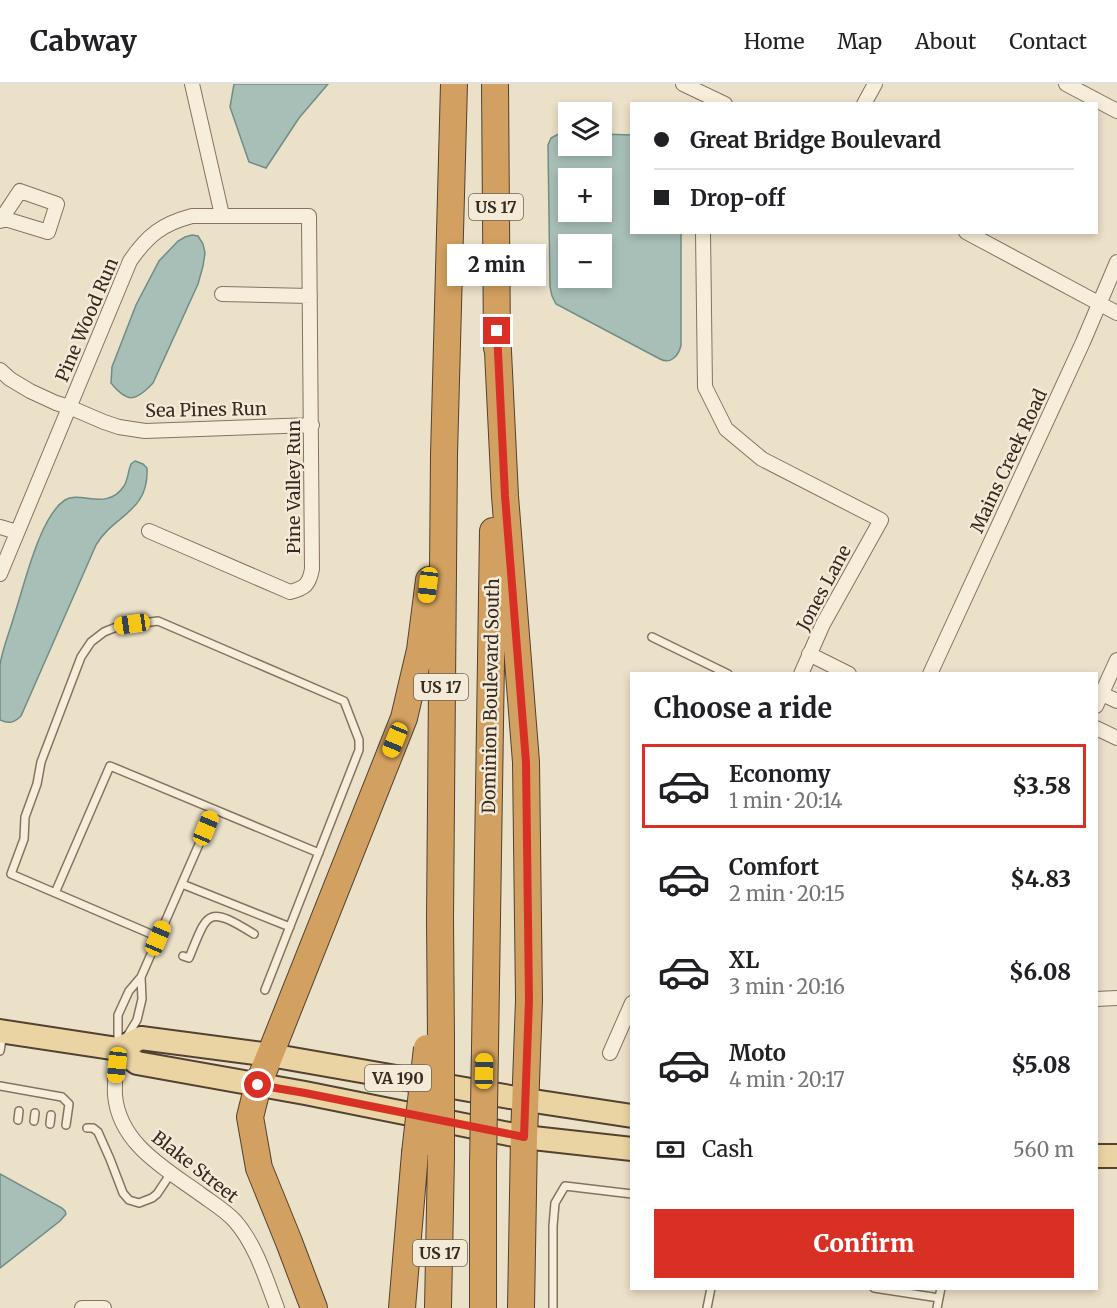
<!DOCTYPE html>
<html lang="en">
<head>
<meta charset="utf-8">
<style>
  :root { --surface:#fff; --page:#f2f2f2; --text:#202124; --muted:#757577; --line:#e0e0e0; --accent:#d93025 }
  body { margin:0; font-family:Merriweather,serif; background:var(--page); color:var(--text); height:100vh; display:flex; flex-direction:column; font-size:22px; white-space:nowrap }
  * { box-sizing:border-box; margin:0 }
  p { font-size:20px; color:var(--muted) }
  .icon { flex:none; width:33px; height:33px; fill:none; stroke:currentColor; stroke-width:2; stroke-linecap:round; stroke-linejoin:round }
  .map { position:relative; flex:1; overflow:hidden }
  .sheet { position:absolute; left:630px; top:588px; width:468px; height:618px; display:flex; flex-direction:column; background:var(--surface); border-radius:0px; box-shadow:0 3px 9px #0003 }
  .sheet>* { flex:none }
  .hud { position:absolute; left:630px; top:18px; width:468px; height:132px; border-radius:0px; box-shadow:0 3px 9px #0003; display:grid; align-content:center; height:132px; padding:0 24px; background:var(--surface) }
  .controls { position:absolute; left:558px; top:18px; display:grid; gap:12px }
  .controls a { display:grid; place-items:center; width:54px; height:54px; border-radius:0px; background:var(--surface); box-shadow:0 3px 9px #0003; font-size:30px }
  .end { position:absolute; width:27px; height:27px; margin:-14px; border:8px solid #d93025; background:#fff; box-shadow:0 0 0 3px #fff }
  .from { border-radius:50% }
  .bubble { position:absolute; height:42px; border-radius:0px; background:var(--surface); box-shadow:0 3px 9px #0003; font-size:20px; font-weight:800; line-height:42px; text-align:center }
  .car { position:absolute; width:18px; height:36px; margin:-18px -9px; border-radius:8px; box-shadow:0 0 4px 2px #0007; background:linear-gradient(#f5c518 24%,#345 0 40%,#f5c518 0 76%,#345 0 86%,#f5c518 0) }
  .hud b { display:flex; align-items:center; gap:21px; height:57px; font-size:22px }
  .hud b+b { border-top:2px solid var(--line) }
  .hud i { width:15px; height:15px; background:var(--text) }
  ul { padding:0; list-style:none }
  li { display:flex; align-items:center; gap:18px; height:84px; margin:0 12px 9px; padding:0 12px; border:3px solid transparent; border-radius:0px }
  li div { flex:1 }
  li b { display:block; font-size:22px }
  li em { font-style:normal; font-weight:800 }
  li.active { border-color:var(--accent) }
  li>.icon { width:54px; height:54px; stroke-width:1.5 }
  h2 { padding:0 24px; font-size:27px; line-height:72px }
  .pay { display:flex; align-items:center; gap:15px; height:66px; padding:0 24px; font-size:22px }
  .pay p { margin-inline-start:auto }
  .action { display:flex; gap:12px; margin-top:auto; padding:12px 24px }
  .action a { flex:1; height:69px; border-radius:0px; background:var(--accent); color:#fff; font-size:24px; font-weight:800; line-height:69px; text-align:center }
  header { display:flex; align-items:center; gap:36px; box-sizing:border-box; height:84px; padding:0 30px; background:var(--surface); border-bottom:2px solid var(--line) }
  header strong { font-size:28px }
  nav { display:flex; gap:33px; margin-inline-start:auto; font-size:21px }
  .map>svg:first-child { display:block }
  .water { fill:#a8bfb8; stroke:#708d85; stroke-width:1.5; fill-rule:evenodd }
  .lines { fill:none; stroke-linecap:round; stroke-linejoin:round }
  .lane-casing { stroke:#85735e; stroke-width:10 }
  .street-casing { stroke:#85735e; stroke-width:16 }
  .primary-casing { stroke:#534132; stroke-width:26 }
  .highway-casing { stroke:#534132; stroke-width:28 }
  .lane { stroke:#f6eeda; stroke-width:7 }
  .street { stroke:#f6eeda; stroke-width:14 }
  .primary { stroke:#ead4a3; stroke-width:22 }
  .highway { stroke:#d2a060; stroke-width:26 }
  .highway-bridge-casing { stroke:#534132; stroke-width:28; stroke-linecap:butt }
  .highway-bridge { stroke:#d2a060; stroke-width:26 }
  .route { stroke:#d93025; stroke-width:8 }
  .labels { text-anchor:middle; stroke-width:5; stroke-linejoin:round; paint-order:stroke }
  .shield { fill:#f3ead7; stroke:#6f6458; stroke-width:1.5 }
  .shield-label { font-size:16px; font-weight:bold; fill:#372b21 }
  .street-label { font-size:18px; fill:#372b21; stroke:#f3ead7 }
</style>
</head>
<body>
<header>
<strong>Cabway</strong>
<nav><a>Home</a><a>Map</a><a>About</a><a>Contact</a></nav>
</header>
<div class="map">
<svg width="1117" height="1224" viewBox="0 0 1117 1224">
  <rect width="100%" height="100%" fill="#ebe0c8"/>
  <path class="water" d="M 234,0 L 328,0 L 299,34 L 266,84 L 249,78 L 230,23 Z
    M 562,48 L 568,48 L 568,62 L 602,62 L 602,50 L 631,51 L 632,148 L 681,149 L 681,261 C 679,271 671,281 660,275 L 556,220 L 552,212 L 550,203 L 548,61 L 551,54 ZM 602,94 L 602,128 L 568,128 L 568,94 ZM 568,160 L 602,160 L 602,194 L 568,194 Z
    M 192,151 L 198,152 L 203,160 L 205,169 L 203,182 L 198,200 L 153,299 C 136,317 128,320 111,299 L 112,283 L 136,221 L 159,177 L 178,157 L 185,153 Z
    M 135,377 L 143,380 L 147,384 C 149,429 114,430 96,461 L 21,632 C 14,639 9,640 0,636 C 0,618 0,599 0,581 C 2,566 10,547 14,532 C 24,503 39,433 65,416 C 80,406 107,428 124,402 C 128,396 128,387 131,380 Z
    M 0,1090 L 62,1124 L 65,1127 L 66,1130 L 60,1137 L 0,1184 Z"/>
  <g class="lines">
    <defs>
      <path id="lane" d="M 652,553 L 728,590
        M 182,800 L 290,843
        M 55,809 L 110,682 L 319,769
        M 158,853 L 11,790 L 24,755 L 25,733 L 37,700 L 41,678 L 81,573 L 91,558 L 104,548 L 119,542 L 158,537 L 344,617 L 359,656 L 359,666 L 265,906
        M 183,872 L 189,874 C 208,827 207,821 254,850
        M 126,954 L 137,936 L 142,915 L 141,893
        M 118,962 L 118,931 L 129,907 L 141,893 L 214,726
        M 0,967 L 3,950
        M 0,1002 L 62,1013 L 69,1020 L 66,1041
        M 18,1036 L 19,1027
        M 34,1037 L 35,1029
        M 50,1040 L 51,1031
        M 87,1044 L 93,1044 L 98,1048 L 110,1075 L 123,1109 L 129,1116 L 139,1119 L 152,1114 L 157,1110 L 171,1089
        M 874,1204 L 939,1214
        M 553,1224 L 553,1142 L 555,1119 L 565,1102 L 632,1110
        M 707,1224 L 711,1204
        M 937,1224 L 941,1204"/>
      <path id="street" d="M 192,0 L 222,131
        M 683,0 L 725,20
        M 1066,0 L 1117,27
        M 864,20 L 875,0
        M 0,137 L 20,107 L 57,120 L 48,148 L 2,134
        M 703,148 L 705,303 L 726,345 L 762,375 L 881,436 L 823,540 L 801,590
        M 966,148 L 1117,229
        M 222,210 L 310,212
        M 0,286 L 10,295 L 30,307 L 56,319 L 69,323 L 104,338 L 119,343 L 145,347 L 312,341
        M 0,443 L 17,448
        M 0,490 L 130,177 C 148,151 162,140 192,132 L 309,132 L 312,485 C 309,501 305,504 290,508 L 149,447
        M 809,570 L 849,590
        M 930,590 L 1083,258 L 1117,178
        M 1102,610 L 1117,617
        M 1096,622 L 1117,576
        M 1096,644 L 1117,654
        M 1096,915 L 1117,914
        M 118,965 C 117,980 114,996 115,1011 C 119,1059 164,1084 199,1109 C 211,1118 225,1126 235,1137 C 256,1161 266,1195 277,1224
        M 610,969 L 632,919
        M 82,1224 L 104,1224"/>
      <path id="primary" d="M 0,947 L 118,965 L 137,979 L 305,1009 L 524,1053 L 632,1065
        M 118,965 L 141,954 L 270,971 L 527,1016 L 632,1032
        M 1096,1072 L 1117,1072"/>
      <path id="highway" d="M 495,0 L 497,264
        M 497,247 L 505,412 L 526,678 L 529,916 L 524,1053 L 521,1224
        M 441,956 L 440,835 L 444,371 L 454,0
        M 485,964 L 493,447
        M 314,1224 L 289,1158 L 259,1084 L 250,1033 L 258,1001 L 404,634 L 420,566 L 429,496
        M 402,1224 L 415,1069
        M 438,1224 L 441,1073
        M 483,1224 L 483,1080"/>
    </defs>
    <use href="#lane" class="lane-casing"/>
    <use href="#street" class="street-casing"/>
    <use href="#primary" class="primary-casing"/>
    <use href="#highway" class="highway-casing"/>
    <use href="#lane" class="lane"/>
    <use href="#street" class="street"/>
    <use href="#primary" class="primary"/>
    <use href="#highway" class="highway"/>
    <defs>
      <path id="highway-bridge" d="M 441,956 L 441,1073
        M 415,1069 L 427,964
        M 483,1080 L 485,964"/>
    </defs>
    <use href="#highway-bridge" class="highway-bridge-casing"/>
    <use href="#highway-bridge" class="highway-bridge"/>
  </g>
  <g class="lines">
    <path class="route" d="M 258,1001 L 305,1009 L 524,1053 L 529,916 L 526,678 L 505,412 L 497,247"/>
  </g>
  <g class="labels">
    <g class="shield">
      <rect x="469" y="110" width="54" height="26" rx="4.5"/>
      <rect x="414" y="590" width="54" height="26" rx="4.5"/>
      <rect x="365" y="981" width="66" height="26" rx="4.5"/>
      <rect x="413" y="1156" width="54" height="26" rx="4.5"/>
    </g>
    <g class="shield-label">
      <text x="496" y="129">US 17</text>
      <text x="441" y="609">US 17</text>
      <text x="398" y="1000">VA 190</text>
      <text x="440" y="1175">US 17</text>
    </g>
    <g class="street-label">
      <text transform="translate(87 236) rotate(-67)" y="6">Pine Wood Run</text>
      <text transform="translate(206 326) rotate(-1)" y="6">Sea Pines Run</text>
      <text transform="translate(1009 377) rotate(-65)" y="6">Mains Creek Road</text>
      <text transform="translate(294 403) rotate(-90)" y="6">Pine Valley Run</text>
      <text transform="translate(824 504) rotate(-62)" y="6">Jones Lane</text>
      <text transform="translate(491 612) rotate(-89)" y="6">Dominion Boulevard South</text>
      <text transform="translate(195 1083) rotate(38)" y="6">Blake Street</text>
    </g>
  </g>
</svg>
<div class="controls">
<a><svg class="icon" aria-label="layers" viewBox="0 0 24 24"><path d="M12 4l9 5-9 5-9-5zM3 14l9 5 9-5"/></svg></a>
<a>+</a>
<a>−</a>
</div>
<i class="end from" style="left:258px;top:1001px"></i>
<i class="end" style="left:497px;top:247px"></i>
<div class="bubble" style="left:447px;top:160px;width:99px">2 min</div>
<i class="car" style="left:428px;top:501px;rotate:187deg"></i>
<i class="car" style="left:132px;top:540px;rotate:262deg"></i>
<i class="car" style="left:395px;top:656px;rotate:202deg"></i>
<i class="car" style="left:206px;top:744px;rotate:23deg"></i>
<i class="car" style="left:158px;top:854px;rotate:23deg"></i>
<i class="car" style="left:117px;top:981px;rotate:186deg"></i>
<i class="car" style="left:484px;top:987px;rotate:1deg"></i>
<div class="hud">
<b><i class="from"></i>Great Bridge Boulevard</b>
<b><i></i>Drop-off</b>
</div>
<section class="sheet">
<h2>Choose a ride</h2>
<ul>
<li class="active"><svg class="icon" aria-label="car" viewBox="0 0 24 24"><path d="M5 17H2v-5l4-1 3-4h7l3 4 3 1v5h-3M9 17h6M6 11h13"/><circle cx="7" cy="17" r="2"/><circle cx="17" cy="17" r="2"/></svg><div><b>Economy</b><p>1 min · 20:14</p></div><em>$3.58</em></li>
<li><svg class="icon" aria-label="car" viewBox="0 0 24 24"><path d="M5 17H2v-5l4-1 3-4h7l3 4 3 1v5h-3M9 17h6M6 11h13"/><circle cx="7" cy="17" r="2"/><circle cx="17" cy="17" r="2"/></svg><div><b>Comfort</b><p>2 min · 20:15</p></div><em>$4.83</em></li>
<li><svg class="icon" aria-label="car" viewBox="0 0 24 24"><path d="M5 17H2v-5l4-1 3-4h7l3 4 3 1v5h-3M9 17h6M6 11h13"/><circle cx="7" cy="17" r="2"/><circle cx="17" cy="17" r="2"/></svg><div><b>XL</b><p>3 min · 20:16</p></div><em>$6.08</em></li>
<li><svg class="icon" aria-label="car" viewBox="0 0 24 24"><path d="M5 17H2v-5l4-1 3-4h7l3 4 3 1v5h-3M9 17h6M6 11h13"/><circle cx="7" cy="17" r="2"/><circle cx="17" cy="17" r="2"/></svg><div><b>Moto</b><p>4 min · 20:17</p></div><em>$5.08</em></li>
</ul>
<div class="pay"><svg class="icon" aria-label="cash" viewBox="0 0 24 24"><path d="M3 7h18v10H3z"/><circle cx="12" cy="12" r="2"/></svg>Cash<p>560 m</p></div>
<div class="action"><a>Confirm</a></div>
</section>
</div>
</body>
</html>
